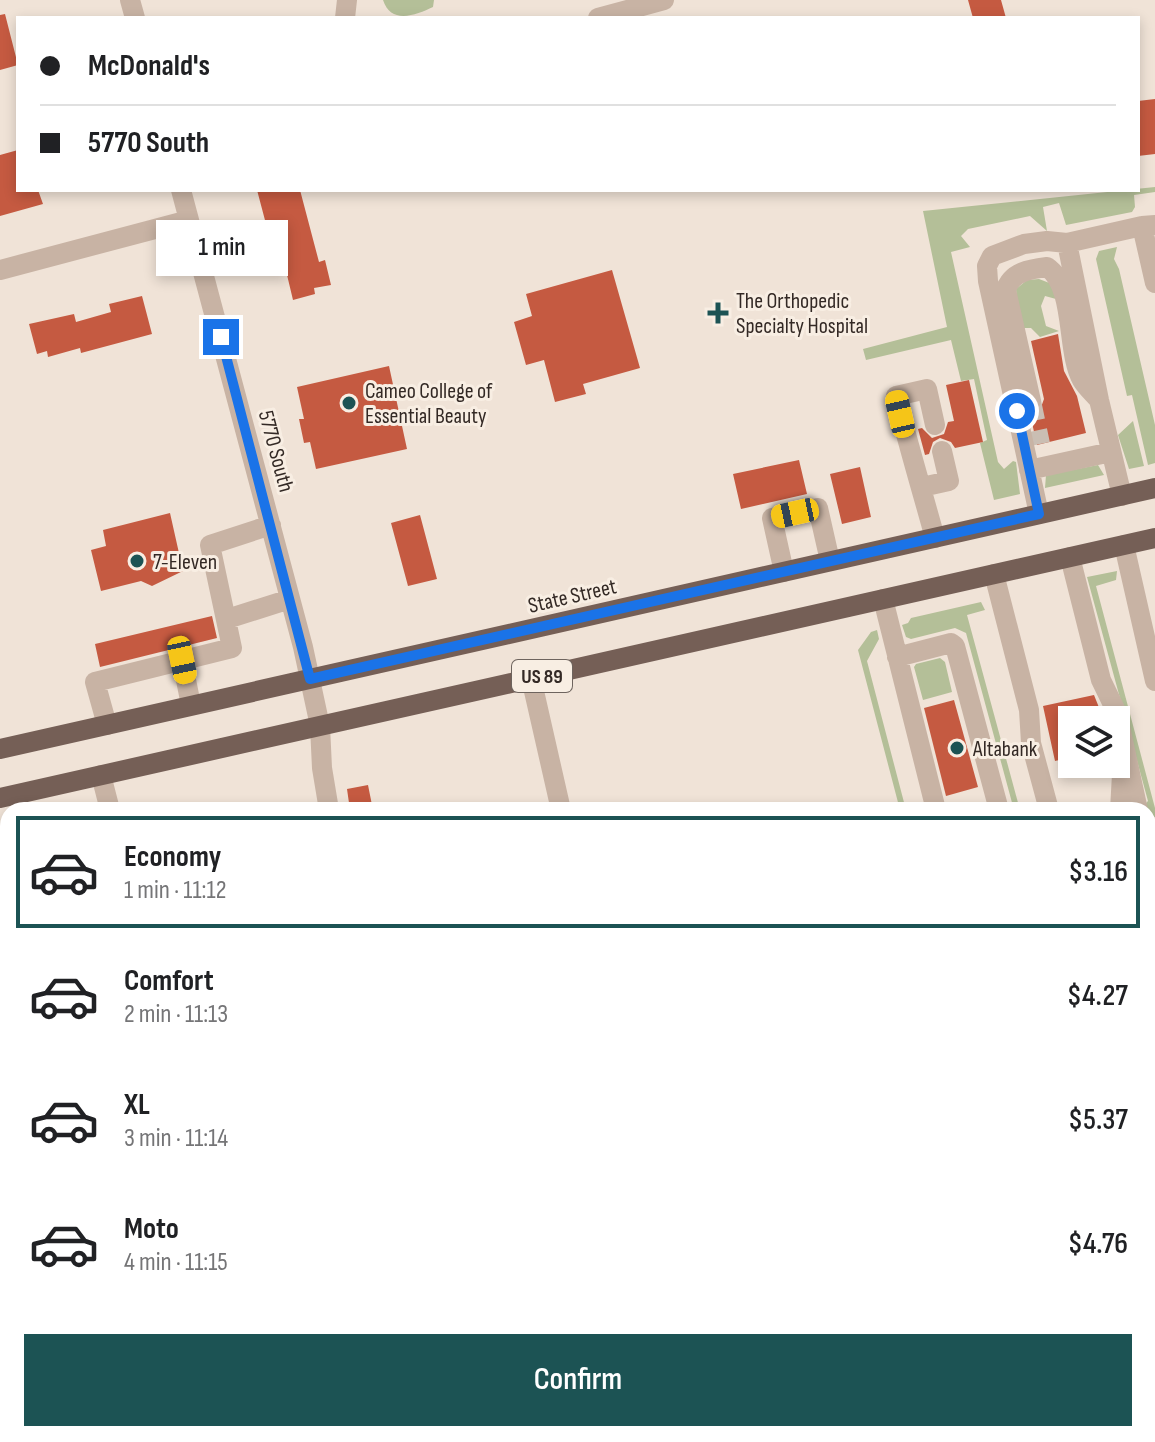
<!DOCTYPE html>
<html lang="en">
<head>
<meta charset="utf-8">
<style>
  :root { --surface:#fff; --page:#f2f2f2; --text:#202124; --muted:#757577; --line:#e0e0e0; --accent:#1c5354 }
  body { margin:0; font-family:"Sofia Sans Condensed",sans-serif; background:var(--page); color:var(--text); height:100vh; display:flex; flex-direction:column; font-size:30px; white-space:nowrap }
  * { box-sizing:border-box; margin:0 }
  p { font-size:26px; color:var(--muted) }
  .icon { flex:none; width:44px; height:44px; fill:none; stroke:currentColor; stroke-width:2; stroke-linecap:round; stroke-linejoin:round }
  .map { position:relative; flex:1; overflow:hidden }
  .sheet { position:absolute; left:0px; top:802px; width:1156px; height:640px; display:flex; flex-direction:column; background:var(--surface); border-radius:24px 24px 0 0; box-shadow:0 4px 12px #0003 }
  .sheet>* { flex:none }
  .top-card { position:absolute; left:16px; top:16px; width:1124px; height:176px; border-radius:0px; box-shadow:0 4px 12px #0003; display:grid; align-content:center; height:176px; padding:0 24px; background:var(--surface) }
  .buttons { position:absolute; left:1058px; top:706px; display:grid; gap:16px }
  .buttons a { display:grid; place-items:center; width:72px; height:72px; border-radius:0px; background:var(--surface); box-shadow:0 4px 12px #0003; font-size:40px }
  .end { position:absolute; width:36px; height:36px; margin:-18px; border:10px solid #1a73e8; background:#fff; box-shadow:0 0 0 4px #fff }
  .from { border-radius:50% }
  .bubble { position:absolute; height:56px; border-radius:0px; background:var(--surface); box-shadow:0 4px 12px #0003; font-size:26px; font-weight:600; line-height:56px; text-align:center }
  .car { position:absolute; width:24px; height:48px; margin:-24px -12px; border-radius:10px; box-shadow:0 0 6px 2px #0007; background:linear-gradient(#f5c518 24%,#345 0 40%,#f5c518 0 76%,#345 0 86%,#f5c518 0) }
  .top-card b { display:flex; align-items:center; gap:28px; height:76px; font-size:30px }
  .top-card b+b { border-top:2px solid var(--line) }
  .top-card i { width:20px; height:20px; background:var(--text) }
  ul { padding:14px 0 0; list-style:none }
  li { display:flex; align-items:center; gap:24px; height:112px; margin:0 16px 12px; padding:0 8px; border:4px solid transparent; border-radius:0px }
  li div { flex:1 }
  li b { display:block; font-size:30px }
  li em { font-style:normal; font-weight:600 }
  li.current { border-color:var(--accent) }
  li>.icon { width:72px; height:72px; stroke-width:1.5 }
  .primary-button { display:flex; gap:16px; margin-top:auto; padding:16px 24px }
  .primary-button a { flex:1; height:92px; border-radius:0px; background:var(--accent); color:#fff; font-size:32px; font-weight:600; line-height:92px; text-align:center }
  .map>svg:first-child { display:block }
  .green { fill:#b4bf98 }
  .building { fill:#c55a41 }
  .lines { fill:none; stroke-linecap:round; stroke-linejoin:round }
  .minor-tunnel { stroke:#cabeb3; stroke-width:20; stroke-dasharray:20 10; stroke-linecap:butt }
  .minor { stroke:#c8b3a4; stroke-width:20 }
  .major { stroke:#755f56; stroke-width:20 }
  .route { stroke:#1a73e8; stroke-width:10 }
  .poi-dot { fill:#1c5354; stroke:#f8eee3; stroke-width:3 }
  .labels { text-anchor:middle; stroke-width:6; stroke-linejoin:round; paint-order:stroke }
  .shield { fill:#f8eee3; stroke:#6e645e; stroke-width:2 }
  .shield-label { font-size:20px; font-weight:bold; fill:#332925 }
  .poi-label { font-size:22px; fill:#332925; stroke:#f8eee3; text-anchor:start }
  .street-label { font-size:22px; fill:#332925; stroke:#f8eee3 }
</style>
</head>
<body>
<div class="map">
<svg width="1155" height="1442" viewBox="0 0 1155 1442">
  <rect width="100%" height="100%" fill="#f0e3d7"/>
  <path class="green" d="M 383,0 L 434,0 L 433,7 C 416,15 391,25 383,0 Z
    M 1155,187 L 1155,192 L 1134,195 L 1135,207 L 1132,212 L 1066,225 L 1059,203 L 1043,207 L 1047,231 L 1030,216 L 968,229 L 961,236 L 970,247 L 951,252 L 998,462 L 1004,469 L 1013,461 L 1016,462 L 1020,494 L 994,500 L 980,443 L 987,440 L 974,379 L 961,381 L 951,340 L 866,360 L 863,349 L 947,327 L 923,211 Z
    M 1117,247 L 1114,259 L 1119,269 L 1155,425 L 1155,463 L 1148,465 L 1132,395 L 1127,396 L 1096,259 L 1099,251 Z
    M 1039,279 L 1052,284 L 1056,299 L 1045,296 L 1041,306 L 1046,326 L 1059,331 L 1040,337 L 1031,328 L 1019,328 L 1016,289 L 1027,280 Z
    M 1133,421 L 1144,466 L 1129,469 L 1118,435 Z
    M 1098,465 L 1104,475 L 1045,488 L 1046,475 Z
    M 1117,571 L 1116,580 L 1096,586 L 1155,808 L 1155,817 L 1149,818 L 1145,804 L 1148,801 L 1087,577 Z
    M 981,602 L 985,610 L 967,615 L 1020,810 L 1014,810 L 966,633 L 955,628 L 911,639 L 906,637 L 902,625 L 908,623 L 911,618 Z
    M 877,630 L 879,639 L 867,661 L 906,810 L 900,810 L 858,650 L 871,632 Z
    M 940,658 L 945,662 L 952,692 L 923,700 L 914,667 L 916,664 Z"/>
  <path class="building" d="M 968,0 L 1001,0 L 1006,18 L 973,18 Z
    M 5,14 L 18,65 L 0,70 L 0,15 Z
    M 1155,99 L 1155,154 L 1138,156 L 1138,101 Z
    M 18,150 L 18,190 L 38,190 L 43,204 L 0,216 L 0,155 Z
    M 257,190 L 300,190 L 319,262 L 325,260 L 331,285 L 314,288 L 315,294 L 293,300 L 282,254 L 254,261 L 245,229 L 266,224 Z
    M 612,270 L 640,368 L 583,384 L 586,394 L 555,402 L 544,360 L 526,365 L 514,322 L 532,316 L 526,294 Z
    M 142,296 L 152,334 L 81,353 L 80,348 L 48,357 L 47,351 L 37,354 L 29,324 L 74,314 L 76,322 L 111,312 L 109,304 Z
    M 1058,334 L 1064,371 L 1077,396 L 1086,433 L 1037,445 L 1030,414 L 1040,410 L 1044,399 L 1031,341 Z
    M 389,366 L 407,449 L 316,469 L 310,442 L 304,443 L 299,419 L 304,419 L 297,387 Z
    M 969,380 L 983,442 L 955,448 L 951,442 L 940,438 L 933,442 L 929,454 L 925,455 L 918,429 L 922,428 L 932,438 L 944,434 L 948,422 L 954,421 L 946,385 Z
    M 799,460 L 807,494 L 741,509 L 733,474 Z
    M 860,467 L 871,517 L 842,524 L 830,474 Z
    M 170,513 L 183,571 L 152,586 L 141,581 L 101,591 L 91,550 L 106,546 L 103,530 Z
    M 420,515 L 437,579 L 408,586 L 391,523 Z
    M 212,616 L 217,638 L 100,667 L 95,644 Z
    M 1094,695 L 1104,720 L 1072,720 L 1072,757 L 1055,761 L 1043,706 Z
    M 954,700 L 978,787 L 946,796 L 924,708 Z
    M 368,785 L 373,810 L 350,810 L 347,789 Z"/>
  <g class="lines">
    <path class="minor-tunnel" d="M 1031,401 L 1040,444"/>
    <path class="minor" d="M 130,0 L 135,18
      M 345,18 L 347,0
      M 598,18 L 664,0
      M 181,190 L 303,647 L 320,726 L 322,768 L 329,810
      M 1155,225 L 1142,226 L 1155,283
      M 1067,243 L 1099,400 L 1122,496
      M 0,270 L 189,220
      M 1031,401 L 1006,290 C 1011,272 1030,269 1047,267 C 1076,287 1066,352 1082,380 C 1086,387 1094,394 1099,400
      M 1029,470 L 1111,452
      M 922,487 L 949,481 L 942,451
      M 1039,514 L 988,281 L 987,266 L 992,256 L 1024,244 L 1047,241 L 1067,243 L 1142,226
      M 935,538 C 922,491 908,444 896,396 L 927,389 L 935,425
      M 1124,545 L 1155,681
      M 1070,557 L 1101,680 L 1117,713 L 1138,810
      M 784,572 L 772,518 L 818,508 L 830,561
      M 994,574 L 1029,710 L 1031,743 L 1049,810
      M 883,599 L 936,810
      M 227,619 L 290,599
      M 897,657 L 951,643 L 955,646 L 999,810
      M 182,660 L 191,705
      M 531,678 L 561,810
      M 107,725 L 95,682 L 232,648 L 210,545 L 271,525
      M 101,775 L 110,810
      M 1120,810 L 1122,774
      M 1148,845 L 1155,844
      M 0,867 L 8,865
      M 0,933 L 8,931
      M 0,1162 L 8,1160
      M 1148,1227 L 1155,1205
      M 1148,1308 L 1155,1309
      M 506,1434 L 527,1442
      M 262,1442 L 263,1434
      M 1087,1442 L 1087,1434"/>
    <path class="major" d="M 0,749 L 1155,488
      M 0,798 L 1155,538"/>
  </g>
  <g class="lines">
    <path class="route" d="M 221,337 L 310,679 L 1039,514 L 1017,411"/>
  </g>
  <g class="poi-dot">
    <path d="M714 301h8v8h8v8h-8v8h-8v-8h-8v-8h8z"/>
    <circle cx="349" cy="403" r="8"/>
    <circle cx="137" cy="561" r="8"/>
    <circle cx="957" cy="748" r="8"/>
  </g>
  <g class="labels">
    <rect class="shield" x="512" y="660" width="60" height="32" rx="6"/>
    <g class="shield-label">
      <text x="542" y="683">US 89</text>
    </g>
    <g class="poi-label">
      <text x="736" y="308">The Orthopedic<tspan x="736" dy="25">Specialty Hospital</tspan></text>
      <text x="365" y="398">Cameo College of<tspan x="365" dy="25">Essential Beauty</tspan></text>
      <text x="153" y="569">7-Eleven</text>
      <text x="973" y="756">Altabank</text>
    </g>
    <g class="street-label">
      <text transform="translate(277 451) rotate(75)" y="8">5770 South</text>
      <text transform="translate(572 595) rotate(-13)" y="8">State Street</text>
    </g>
  </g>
</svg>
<div class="buttons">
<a><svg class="icon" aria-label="layers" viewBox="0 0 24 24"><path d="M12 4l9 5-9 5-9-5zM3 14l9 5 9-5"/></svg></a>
</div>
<i class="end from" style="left:1017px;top:411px"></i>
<i class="end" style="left:221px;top:337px"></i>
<div class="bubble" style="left:156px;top:220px;width:132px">1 min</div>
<i class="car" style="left:900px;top:414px;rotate:347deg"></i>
<i class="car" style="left:795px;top:513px;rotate:258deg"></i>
<i class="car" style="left:182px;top:660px;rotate:168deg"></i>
<div class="top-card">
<b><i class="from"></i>McDonald's</b>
<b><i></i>5770 South</b>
</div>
<section class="sheet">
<ul>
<li class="current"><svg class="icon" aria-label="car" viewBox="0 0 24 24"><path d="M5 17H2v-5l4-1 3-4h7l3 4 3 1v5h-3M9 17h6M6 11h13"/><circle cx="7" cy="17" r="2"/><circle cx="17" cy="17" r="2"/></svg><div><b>Economy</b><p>1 min · 11:12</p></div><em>$3.16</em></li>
<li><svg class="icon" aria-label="car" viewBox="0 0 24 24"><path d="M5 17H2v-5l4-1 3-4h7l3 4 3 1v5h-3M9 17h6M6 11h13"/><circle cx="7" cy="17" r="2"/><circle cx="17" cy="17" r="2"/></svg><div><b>Comfort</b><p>2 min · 11:13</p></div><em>$4.27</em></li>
<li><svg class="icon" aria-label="car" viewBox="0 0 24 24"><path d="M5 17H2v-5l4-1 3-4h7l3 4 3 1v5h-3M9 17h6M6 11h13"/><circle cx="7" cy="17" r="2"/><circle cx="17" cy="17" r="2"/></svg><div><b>XL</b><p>3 min · 11:14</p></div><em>$5.37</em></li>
<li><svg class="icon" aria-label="car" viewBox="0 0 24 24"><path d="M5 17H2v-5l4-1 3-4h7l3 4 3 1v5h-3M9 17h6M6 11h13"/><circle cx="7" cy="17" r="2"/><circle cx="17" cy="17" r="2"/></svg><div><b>Moto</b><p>4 min · 11:15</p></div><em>$4.76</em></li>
</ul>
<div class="primary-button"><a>Confirm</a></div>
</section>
</div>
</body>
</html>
